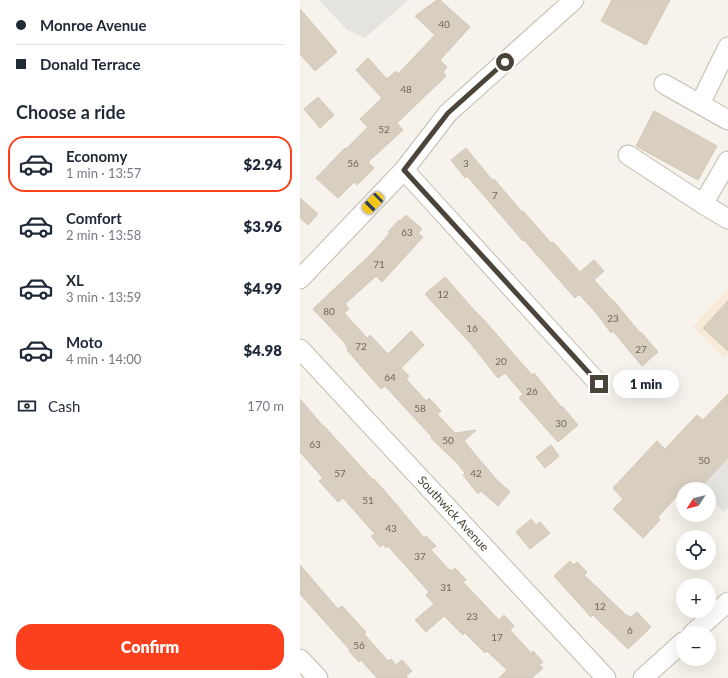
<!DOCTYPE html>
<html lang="en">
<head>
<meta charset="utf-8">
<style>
  :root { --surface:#fff; --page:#f2f2f3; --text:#1f2937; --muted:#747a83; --line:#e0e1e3; --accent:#fc3f1d }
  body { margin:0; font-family:Lato,sans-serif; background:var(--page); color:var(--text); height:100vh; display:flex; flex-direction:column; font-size:15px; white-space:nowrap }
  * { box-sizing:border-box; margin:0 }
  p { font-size:13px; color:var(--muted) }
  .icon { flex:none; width:22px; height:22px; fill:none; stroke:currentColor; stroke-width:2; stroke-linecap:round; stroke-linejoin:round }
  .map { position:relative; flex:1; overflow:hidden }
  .drawer { display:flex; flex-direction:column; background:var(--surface); width:300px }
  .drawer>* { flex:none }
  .guide { display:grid; align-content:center; height:88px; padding:0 16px; background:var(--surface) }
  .needle { width:26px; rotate:234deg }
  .tools { position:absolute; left:376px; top:482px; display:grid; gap:8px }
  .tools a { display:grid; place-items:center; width:40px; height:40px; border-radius:50%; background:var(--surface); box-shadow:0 4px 16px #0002; font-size:20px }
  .end { position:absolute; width:18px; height:18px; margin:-9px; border:5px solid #4b4439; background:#fff; box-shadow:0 0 0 2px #fff }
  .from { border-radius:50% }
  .bubble { position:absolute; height:28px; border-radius:14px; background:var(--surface); box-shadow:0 4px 16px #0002; font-size:13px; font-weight:800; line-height:28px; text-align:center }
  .car { position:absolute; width:12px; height:24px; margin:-12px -6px; border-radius:5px; box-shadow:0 0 3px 1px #0007; background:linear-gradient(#f5c518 24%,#345 0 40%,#f5c518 0 76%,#345 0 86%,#f5c518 0) }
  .guide b { display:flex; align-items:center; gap:14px; height:38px; font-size:15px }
  .guide b+b { border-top:1px solid var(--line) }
  .guide i { width:10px; height:10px; background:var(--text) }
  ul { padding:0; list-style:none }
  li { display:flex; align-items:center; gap:12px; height:56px; margin:0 8px 6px; padding:0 8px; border:2px solid transparent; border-radius:16px }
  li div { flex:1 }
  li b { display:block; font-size:15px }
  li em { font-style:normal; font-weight:800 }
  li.selected { border-color:var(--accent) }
  li>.icon { width:36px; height:36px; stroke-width:1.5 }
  h2 { padding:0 16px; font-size:18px; line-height:48px }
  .pay { display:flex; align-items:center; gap:10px; height:44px; padding:0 16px; font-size:15px }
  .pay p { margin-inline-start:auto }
  .action { display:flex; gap:8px; margin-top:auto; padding:8px 16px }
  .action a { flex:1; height:46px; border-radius:16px; background:var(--accent); color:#fff; font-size:16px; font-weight:800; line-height:46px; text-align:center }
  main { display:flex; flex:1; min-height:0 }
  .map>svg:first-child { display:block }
  .commercial { fill:#f7ead8 }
  .parking { fill:#e5e3e0 }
  .building { fill:#d8cfc1; stroke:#d3c7b4 }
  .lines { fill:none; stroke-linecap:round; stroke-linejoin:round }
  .minor-casing { stroke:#c2bbae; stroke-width:21 }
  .minor { stroke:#fff; stroke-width:19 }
  .route { stroke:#4b4439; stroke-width:5 }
  .labels { text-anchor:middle; stroke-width:3.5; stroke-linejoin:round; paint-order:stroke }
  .number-label { font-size:10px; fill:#6e675b }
  .street-label { font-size:12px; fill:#4b4439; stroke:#fff }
</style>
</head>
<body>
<main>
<section class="drawer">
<div class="guide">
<b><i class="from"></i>Monroe Avenue</b>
<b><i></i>Donald Terrace</b>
</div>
<h2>Choose a ride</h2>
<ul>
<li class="selected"><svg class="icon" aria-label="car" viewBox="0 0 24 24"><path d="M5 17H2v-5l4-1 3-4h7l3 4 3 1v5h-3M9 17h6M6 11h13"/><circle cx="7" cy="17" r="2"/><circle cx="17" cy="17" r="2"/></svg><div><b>Economy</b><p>1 min · 13:57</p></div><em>$2.94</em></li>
<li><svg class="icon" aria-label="car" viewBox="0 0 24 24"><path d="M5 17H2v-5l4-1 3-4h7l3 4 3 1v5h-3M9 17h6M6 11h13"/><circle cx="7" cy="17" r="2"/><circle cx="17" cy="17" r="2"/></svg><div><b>Comfort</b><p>2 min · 13:58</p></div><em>$3.96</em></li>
<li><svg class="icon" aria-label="car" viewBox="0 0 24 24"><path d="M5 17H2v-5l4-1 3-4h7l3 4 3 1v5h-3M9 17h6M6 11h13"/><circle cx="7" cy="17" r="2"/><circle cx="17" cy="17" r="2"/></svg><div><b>XL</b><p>3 min · 13:59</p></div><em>$4.99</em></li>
<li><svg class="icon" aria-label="car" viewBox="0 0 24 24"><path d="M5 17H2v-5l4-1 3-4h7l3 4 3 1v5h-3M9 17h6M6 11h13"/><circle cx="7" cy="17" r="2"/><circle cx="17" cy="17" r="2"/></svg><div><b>Moto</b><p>4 min · 14:00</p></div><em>$4.98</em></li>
</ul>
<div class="pay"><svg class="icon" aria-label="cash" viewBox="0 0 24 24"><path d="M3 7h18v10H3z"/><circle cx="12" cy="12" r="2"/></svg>Cash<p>170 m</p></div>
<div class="action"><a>Confirm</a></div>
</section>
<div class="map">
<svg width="428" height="678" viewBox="0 0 428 678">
  <rect width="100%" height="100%" fill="#f6f3ec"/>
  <path class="commercial" d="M 428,289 L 428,354 L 424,358 L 392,327 Z"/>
  <path class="parking" d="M 19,0 L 108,0 L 65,38 L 46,29 Z
    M 428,459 L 428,508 L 423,512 L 409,497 L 409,489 L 401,488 Z"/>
  <path class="building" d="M 137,0 L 140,0 L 170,27 L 140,60 L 147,67 L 143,72 L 146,76 L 97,123 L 103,130 L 68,162 L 74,168 L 57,185 L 54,182 L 38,198 L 16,178 L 45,148 L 46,149 L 68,127 L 60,119 L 82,98 L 56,70 L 68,58 L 87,79 L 96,71 L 98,74 L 135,35 L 115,16 Z
    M 312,0 L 370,0 L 346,45 L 301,21 Z
    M 0,9 L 37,52 L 15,71 L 0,54 Z
    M 18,97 L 34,115 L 20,128 L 4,109 Z
    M 354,111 L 417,146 L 398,180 L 336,146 Z
    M 166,148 L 193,181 L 194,179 L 222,212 L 223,211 L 251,243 L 253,242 L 280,272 L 294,260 L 304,271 L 294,280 L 313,301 L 314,301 L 340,333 L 341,332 L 358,352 L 342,366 L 313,331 L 311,333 L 297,314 L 279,294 L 275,298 L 224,240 L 223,241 L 167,176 L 165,178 L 151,160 Z
    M 0,198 L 18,214 L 8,225 L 0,218 Z
    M 106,215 L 122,229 L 118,233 L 123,237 L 82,282 L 76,276 L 45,304 L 49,309 L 44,313 L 67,338 L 70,335 L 88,354 L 111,331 L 124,345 L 101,368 L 109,376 L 106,379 L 126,401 L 129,398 L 141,411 L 137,414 L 155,433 L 176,430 L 164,441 L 195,478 L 210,492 L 198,506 L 181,491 L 178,494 L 163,475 L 165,473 L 157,463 L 131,438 L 132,437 L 85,386 L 81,389 L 47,350 L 48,349 L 44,342 L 13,309 L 73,252 L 90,233 L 88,232 L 99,220 L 100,221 Z
    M 145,277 L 174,310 L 184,320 L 232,375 L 234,373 L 261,407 L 262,406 L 278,425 L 258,442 L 219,398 L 223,394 L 205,373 L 198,378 L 171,344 L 125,294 Z
    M 428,301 L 428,351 L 403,328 Z
    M 428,394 L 428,458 L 399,489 L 397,489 L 390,483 L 383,489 L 358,517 L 360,520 L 343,538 L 313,509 L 323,499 L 313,488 L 357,441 L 365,449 L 397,415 L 403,420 Z
    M 0,399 L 23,426 L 24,426 L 73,480 L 74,479 L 96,504 L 124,538 L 126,536 L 136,546 L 131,550 L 149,570 L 150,569 L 152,571 L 155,568 L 166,580 L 163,582 L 199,620 L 204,615 L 214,626 L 210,630 L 231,653 L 233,651 L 243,662 L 239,665 L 243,668 L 232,678 L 199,678 L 207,670 L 187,651 L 185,653 L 165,633 L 163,635 L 144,616 L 126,632 L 115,620 L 134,604 L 126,595 L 129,592 L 88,546 L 86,548 L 83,544 L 80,547 L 71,536 L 75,534 L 43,498 L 38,502 L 19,481 L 23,478 L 0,452 Z
    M 251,445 L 259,456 L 245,468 L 236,457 Z
    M 231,519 L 236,525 L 240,522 L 250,533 L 230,549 L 216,532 Z
    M 270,561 L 273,565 L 277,562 L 287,572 L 284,575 L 327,616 L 328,615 L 330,618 L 337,612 L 351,627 L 328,649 L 293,615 L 291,617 L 254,576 Z
    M 0,565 L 38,609 L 42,606 L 66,632 L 64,634 L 88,661 L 91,659 L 96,665 L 102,660 L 112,671 L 106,676 L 108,678 L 77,678 L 61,660 L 59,662 L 49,651 L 50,650 L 0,594 Z"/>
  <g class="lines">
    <defs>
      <g id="minor">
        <path d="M 364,84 L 428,120"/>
        <path d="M 400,104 L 428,47"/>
        <path d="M 328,155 L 403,204 L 428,161"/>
        <path d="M 104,170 L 299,384"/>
        <path d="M 403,204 L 428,219"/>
        <path d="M 0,279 L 104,170 L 148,113 L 274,0"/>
        <path id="s1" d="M 0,349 L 306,678"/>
        <path d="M 393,633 L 428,602"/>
        <path d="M 0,659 L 18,678"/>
        <path d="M 343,678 L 383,642"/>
      </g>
    </defs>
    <use href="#minor" class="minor-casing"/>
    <use href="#minor" class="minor"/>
  </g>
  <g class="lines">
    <path class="route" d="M 205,62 L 148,113 L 104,170 L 299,384"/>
  </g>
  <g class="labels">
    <g class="number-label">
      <text x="144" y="28">40</text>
      <text x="106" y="93">48</text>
      <text x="84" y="133">52</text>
      <text x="53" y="167">56</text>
      <text x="166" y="167">3</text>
      <text x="195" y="199">7</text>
      <text x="107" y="236">63</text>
      <text x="79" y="268">71</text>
      <text x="143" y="298">12</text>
      <text x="29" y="315">80</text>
      <text x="313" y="322">23</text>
      <text x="172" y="332">16</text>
      <text x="61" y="350">72</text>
      <text x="341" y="353">27</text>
      <text x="201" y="365">20</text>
      <text x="90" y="381">64</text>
      <text x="232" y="395">26</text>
      <text x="120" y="412">58</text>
      <text x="261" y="427">30</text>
      <text x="148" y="444">50</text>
      <text x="15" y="448">63</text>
      <text x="404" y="464">50</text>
      <text x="40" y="477">57</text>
      <text x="176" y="477">42</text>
      <text x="68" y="504">51</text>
      <text x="91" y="532">43</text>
      <text x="120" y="560">37</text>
      <text x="146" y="591">31</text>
      <text x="300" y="610">12</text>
      <text x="172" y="620">23</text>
      <text x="330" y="634">6</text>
      <text x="197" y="641">17</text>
      <text x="59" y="649">56</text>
    </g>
    <g class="street-label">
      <text dy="4" stroke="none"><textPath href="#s1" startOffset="225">Southwick Avenue</textPath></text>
    </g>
  </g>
</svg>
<div class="tools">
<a><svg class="needle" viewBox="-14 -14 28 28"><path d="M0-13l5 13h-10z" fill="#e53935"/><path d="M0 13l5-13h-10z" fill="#747a83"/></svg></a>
<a><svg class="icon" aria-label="locate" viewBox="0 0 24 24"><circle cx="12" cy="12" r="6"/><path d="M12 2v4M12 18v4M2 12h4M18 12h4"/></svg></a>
<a>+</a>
<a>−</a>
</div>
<i class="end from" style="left:205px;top:62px"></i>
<i class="end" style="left:299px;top:384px"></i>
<div class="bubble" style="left:313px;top:370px;width:66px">1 min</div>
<i class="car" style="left:73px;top:203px;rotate:224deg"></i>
</div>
</main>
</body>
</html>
